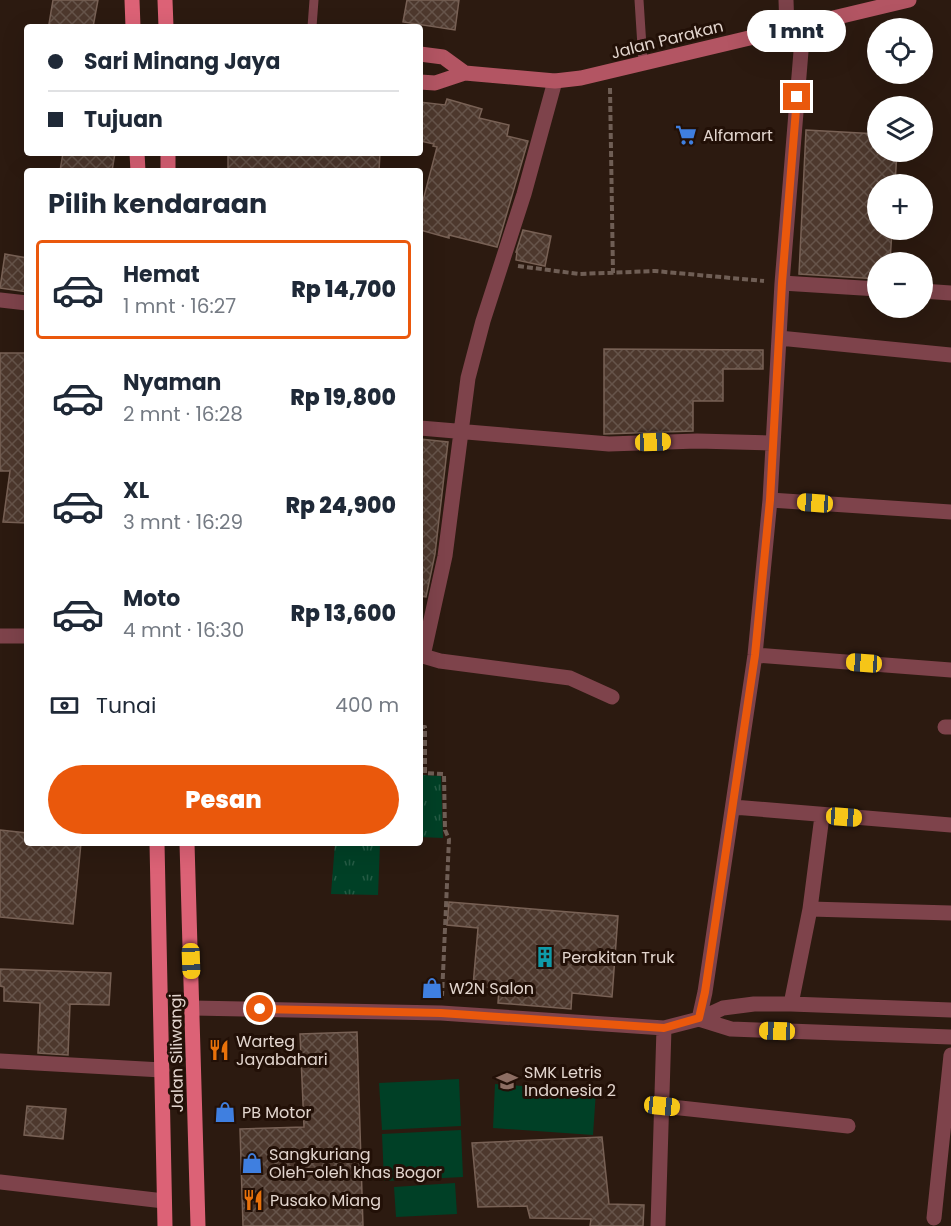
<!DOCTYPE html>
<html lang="id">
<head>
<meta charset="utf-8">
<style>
  :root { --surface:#fff; --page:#f2f2f3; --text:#1f2937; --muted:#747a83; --line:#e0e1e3; --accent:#ea580c }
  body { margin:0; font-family:Poppins,sans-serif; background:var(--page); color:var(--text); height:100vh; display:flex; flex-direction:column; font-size:22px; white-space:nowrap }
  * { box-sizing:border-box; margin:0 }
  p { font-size:20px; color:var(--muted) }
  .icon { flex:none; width:33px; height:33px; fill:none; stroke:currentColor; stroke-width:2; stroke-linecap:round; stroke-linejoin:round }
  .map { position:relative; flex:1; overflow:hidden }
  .side { position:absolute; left:24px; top:168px; width:399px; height:678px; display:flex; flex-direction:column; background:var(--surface); border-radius:6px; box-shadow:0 6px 24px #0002 }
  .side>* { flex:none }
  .banner { position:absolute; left:24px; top:24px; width:399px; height:132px; border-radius:6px; box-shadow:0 6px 24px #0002; display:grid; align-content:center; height:132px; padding:0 24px; background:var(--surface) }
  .buttons { position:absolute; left:867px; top:18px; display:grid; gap:12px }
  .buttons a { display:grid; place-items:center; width:66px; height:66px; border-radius:50%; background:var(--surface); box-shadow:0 6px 24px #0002; font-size:30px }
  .end { position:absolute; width:27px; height:27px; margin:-14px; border:8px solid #ea580c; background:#fff; box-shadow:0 0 0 3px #fff }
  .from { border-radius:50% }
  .bubble { position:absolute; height:42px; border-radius:21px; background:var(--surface); box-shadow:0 6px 24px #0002; font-size:20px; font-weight:800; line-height:42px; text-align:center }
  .car { position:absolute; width:18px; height:36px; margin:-18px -9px; border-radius:8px; box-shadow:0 0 4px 2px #0007; background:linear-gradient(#f5c518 24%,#345 0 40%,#f5c518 0 76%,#345 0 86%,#f5c518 0) }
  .banner b { display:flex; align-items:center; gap:21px; height:57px; font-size:22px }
  .banner b+b { border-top:2px solid var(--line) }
  .banner i { width:15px; height:15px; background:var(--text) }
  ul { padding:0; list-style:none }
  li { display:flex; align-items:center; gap:18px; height:99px; margin:0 12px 9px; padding:0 12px; border:3px solid transparent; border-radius:6px }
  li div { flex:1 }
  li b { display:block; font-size:22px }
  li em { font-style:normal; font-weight:800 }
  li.current { border-color:var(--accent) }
  li>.icon { width:54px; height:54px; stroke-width:1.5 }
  h2 { padding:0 24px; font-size:27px; line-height:72px }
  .pay { display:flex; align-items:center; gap:15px; height:66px; padding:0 24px; font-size:22px }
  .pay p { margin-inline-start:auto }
  .primary-button { display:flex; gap:12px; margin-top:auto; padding:12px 24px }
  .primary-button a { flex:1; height:69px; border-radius:36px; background:var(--accent); color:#fff; font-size:24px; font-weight:800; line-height:69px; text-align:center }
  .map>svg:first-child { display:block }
  .grass { fill:url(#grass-tufts) }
  .park { fill:#004026 }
  .building { fill:url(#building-cross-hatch); stroke:#786155; stroke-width:1.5 }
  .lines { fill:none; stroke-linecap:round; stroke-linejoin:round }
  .path { stroke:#6f5e55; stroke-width:4; stroke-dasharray:6 3; stroke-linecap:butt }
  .lane { stroke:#7e434b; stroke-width:9 }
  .street { stroke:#7e434b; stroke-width:15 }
  .secondary { stroke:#b35563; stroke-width:15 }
  .primary { stroke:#dc6276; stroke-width:15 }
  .route { stroke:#ea580c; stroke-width:8 }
  .labels { text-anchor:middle; stroke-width:6; stroke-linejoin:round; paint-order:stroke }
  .street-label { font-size:16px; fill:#e2d5ce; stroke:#221007 }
  .poi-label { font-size:16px; fill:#e2d5ce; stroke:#221007; text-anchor:start }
</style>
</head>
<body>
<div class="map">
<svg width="951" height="1226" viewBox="0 0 951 1226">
  <defs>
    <pattern id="grass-tufts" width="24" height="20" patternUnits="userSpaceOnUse" patternTransform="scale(1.5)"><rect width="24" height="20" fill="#004026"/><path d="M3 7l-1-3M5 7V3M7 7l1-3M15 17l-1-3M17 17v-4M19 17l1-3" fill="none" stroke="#255b44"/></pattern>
    <pattern id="building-cross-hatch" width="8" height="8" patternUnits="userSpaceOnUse" patternTransform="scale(1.5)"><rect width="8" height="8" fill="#4d382d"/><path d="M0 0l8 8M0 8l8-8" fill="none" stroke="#66544a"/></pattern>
  </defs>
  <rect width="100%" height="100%" fill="#2c1a10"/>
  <path class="grass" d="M 420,730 L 422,730 L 422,775 L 441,776 L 443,838 L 420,837 Z
    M 335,843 L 380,843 L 378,895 L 331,894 Z"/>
  <path class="park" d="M 459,1079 L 461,1126 L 382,1130 L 379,1083 Z
    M 495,1084 L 596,1091 L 593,1135 L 493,1128 Z
    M 461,1130 L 463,1177 L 384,1181 L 382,1134 Z
    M 455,1183 L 457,1214 L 396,1217 L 394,1187 Z"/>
  <path class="building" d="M 53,0 L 98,0 L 93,27 L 53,27 L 53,25 L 49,24 Z
    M 407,0 L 459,0 L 455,30 L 403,22 Z
    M 447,99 L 482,109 L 479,118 L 509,125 L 507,136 L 528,141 L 497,247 L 449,235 L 449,238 L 420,230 L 420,212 L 437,147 L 433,146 L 434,144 L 420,141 L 420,102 L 445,105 Z
    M 806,130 L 878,134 L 878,152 L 897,152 L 895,184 L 878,184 L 878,230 L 892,230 L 890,262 L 878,262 L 878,279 L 799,274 Z
    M 63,153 L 115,153 L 112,171 L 60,171 Z
    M 228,153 L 380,153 L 379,171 L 228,171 Z
    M 523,230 L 551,236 L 545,266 L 516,260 L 517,252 L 516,252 Z
    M 5,254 L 27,258 L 27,292 L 0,288 Z
    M 604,349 L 763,350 L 763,369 L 723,369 L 723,401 L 693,401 L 693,431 L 604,434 Z
    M 0,353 L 27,353 L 27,523 L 3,522 L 10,471 L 0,471 Z
    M 420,439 L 448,442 L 435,554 L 426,597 L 420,596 Z
    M 0,830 L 27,833 L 27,843 L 81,843 L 73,924 L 0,917 Z
    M 449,902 L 618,916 L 612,997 L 572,993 L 571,1009 L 498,1003 L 499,988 L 473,986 L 478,928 L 447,925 Z
    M 0,969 L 111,973 L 109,1005 L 70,1004 L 68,1055 L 38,1053 L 40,1003 L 4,1001 L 4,987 L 0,986 Z
    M 357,1032 L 363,1226 L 243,1226 L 240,1129 L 304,1127 L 300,1034 Z
    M 27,1106 L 66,1109 L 63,1139 L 24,1135 Z
    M 602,1137 L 609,1204 L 644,1205 L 643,1226 L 590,1226 L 591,1219 L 530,1218 L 527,1206 L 478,1207 L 472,1143 Z"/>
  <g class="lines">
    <path class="path" d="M 610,88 L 613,273
      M 518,266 L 579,274 L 655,271 L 764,281
      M 420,727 L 425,727 L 425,773 L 444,774 L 445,830 L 449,839 L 442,996"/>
    <path class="lane" d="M 639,0 L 643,62
      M 312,27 L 314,0"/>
    <path class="street" d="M 786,0 L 787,30
      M 782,283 L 878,289
      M 922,291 L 951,293
      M 0,300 L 27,303
      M 779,338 L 951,355
      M 420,428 L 609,444 L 697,441 L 773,443
      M 770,500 L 951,512
      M 0,636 L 27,636
      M 755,655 L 951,670
      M 420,656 L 423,656 L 445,556 L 468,378 L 483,321 L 524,194 L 555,81
      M 423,656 L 440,661 L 570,678 L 612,697
      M 945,727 L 951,727
      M 733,807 L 951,825
      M 810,909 L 951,913
      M 791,1004 L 810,909 L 822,816
      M 193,1008 L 441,1013 L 664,1028 L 699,1019 L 723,1008 L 754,1004 L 791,1004 L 951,1010
      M 699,1019 L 705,992 L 755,655 L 770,500 L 782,283 L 803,27
      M 699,1019 L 731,1029 L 951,1037
      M 0,1061 L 162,1070
      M 662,1106 L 848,1126
      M 0,1182 L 164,1201
      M 934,1218 L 951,1055
      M 658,1226 L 664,1028"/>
    <path class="secondary" d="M 420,54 L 443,57 L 465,73
      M 420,82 L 435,83 L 465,73 L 555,81 L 581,78 L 909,0"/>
    <path class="primary" d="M 132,0 L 133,27
      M 165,0 L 166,27
      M 137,153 L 138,171
      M 168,153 L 168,171
      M 157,843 L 165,1226
      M 187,843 L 198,1226"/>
  </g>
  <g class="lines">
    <path class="route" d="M 260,1009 L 441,1013 L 664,1028 L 699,1018 L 705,992 L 755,655 L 770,500 L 782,283 L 797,97"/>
  </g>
  <defs>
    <symbol id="supermarket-bare" viewBox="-9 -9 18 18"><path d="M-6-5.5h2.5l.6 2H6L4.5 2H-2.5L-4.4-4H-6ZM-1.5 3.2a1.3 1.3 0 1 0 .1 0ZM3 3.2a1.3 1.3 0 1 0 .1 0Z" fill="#3f7fe0" stroke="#221007" stroke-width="2.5" paint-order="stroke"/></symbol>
    <symbol id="building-bare" viewBox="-9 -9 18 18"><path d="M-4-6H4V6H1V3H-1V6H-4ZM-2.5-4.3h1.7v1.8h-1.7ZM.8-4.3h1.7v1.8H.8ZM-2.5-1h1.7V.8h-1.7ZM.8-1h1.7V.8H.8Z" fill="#0f9aa8" stroke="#221007" stroke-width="2.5" paint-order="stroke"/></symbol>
    <symbol id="shop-bare" viewBox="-9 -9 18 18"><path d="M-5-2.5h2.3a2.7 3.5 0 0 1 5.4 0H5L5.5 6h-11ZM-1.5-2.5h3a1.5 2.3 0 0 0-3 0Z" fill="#3f7fe0" stroke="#221007" stroke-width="2.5" paint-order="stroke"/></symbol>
    <symbol id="restaurant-bare" viewBox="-9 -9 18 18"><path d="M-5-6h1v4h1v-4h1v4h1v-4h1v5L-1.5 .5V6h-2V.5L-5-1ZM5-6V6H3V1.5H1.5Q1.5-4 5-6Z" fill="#e8710a" stroke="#221007" stroke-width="2.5" paint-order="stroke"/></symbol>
    <symbol id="school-bare" viewBox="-9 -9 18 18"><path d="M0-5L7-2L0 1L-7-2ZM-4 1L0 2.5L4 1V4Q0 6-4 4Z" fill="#8d6e63" stroke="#221007" stroke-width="2.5" paint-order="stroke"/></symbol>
  </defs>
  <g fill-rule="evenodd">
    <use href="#supermarket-bare" x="671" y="120" width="30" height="30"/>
    <use href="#building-bare" x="530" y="942" width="30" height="30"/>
    <use href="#shop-bare" x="417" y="973" width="30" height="30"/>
    <use href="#restaurant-bare" x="204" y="1035" width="30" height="30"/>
    <use href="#school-bare" x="492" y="1066" width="30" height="30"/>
    <use href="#shop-bare" x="210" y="1097" width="30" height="30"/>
    <use href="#shop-bare" x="237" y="1148" width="30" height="30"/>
    <use href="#restaurant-bare" x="238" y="1185" width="30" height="30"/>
  </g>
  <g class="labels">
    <g class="street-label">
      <text transform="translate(667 39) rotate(-14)" y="6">Jalan Parakan</text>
      <text transform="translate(176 1053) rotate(-91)" y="6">Jalan Siliwangi</text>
    </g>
    <g class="poi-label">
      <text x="703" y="141">Alfamart</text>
      <text x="562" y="963">Perakitan Truk</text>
      <text x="449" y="994">W2N Salon</text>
      <text x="236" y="1047">Warteg<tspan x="236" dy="18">Jayabahari</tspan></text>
      <text x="524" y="1078">SMK Letris<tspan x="524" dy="18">Indonesia 2</tspan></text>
      <text x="242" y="1118">PB Motor</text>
      <text x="269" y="1160">Sangkuriang<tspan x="269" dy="18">Oleh-oleh khas Bogor</tspan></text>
      <text x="270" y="1206">Pusako Miang</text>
    </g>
  </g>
</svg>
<div class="buttons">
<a><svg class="icon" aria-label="locate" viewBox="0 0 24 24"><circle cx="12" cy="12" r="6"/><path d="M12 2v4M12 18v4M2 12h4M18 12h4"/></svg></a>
<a><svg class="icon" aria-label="layers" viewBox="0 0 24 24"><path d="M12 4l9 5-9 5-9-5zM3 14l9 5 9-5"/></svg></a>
<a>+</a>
<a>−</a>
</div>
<i class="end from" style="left:260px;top:1009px"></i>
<i class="end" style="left:797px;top:97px"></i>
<div class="bubble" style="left:747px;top:10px;width:99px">1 mnt</div>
<i class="car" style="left:653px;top:442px;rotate:88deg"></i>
<i class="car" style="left:815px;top:503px;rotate:274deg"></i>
<i class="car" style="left:864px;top:663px;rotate:274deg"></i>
<i class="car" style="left:844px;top:817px;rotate:94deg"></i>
<i class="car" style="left:191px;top:961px;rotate:178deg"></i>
<i class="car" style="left:777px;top:1031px;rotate:272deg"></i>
<i class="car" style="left:662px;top:1106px;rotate:96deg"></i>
<div class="banner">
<b><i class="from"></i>Sari Minang Jaya</b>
<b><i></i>Tujuan</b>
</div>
<section class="side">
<h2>Pilih kendaraan</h2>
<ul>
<li class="current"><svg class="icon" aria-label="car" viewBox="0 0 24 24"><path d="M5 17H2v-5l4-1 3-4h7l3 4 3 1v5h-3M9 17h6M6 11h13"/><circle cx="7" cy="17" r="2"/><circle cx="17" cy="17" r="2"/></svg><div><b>Hemat</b><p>1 mnt · 16:27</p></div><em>Rp 14,700</em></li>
<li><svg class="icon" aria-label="car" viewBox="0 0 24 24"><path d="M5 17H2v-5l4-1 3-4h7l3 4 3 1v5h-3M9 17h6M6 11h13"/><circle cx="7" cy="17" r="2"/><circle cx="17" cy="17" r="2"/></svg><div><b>Nyaman</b><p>2 mnt · 16:28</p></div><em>Rp 19,800</em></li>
<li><svg class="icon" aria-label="car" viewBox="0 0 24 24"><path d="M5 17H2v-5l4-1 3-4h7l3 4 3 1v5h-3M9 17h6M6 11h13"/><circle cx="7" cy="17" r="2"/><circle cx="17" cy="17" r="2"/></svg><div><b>XL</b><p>3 mnt · 16:29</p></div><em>Rp 24,900</em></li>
<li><svg class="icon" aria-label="car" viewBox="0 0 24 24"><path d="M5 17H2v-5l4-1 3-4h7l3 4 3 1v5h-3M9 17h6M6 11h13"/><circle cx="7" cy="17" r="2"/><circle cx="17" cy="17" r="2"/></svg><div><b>Moto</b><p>4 mnt · 16:30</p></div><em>Rp 13,600</em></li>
</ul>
<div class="pay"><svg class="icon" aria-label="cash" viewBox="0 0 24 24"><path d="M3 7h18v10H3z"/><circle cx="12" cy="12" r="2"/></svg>Tunai<p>400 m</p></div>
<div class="primary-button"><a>Pesan</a></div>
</section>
</div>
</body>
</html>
